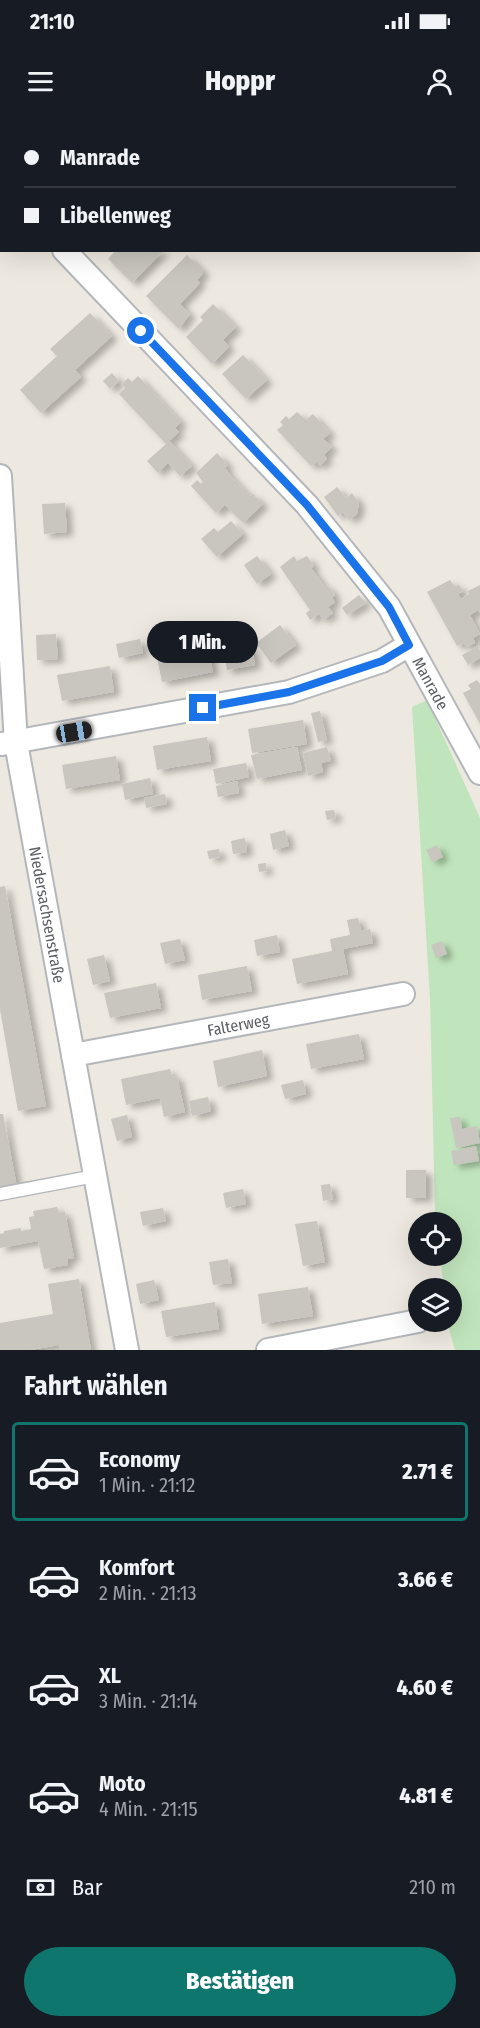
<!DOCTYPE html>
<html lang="de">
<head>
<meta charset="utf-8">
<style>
  :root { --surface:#171b24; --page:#20242c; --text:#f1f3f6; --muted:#9ea1a6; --line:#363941; --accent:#0f766e }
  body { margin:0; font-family:"Fira Sans Condensed",sans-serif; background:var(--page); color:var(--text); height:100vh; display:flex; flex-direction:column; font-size:22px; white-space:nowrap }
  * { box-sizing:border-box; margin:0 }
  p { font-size:20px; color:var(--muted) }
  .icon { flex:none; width:33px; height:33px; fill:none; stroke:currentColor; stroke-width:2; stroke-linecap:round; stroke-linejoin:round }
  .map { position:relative; height:1230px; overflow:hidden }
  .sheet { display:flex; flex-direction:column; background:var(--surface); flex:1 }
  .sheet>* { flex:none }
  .guide { position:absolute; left:0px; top:0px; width:480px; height:132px; box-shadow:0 6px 24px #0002; display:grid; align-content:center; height:132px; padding:0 24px; background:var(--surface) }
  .tools { position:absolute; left:408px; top:1092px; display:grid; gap:12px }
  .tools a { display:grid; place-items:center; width:54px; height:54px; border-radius:50%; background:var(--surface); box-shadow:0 6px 24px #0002; font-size:30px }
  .end { position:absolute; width:27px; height:27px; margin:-14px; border:8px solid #1a73e8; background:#fff; box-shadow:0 0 0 3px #fff }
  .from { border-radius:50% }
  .bubble { position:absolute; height:42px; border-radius:21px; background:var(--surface); box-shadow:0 6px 24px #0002; font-size:20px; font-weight:800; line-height:42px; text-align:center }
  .car { position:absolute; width:18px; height:36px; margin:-18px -9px; border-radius:8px; box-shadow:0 0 4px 2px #0007; background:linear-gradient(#222 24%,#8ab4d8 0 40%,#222 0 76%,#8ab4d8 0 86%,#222 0) }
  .guide b { display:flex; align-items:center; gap:21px; height:57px; font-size:22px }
  .guide b+b { border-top:2px solid var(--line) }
  .guide i { width:15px; height:15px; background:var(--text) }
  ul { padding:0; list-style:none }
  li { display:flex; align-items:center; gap:18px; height:99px; margin:0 12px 9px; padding:0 12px; border:3px solid transparent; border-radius:6px }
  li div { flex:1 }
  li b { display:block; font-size:22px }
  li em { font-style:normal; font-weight:800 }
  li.on { border-color:var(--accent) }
  li>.icon { width:54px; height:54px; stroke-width:1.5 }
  h2 { padding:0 24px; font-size:27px; line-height:72px }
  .pay { display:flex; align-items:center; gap:15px; height:66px; padding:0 24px; font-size:22px }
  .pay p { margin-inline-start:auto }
  .primary-button { display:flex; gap:12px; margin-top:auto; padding:12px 24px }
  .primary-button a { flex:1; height:69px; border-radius:36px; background:var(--accent); color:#fff; font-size:24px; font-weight:800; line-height:69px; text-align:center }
  .status { display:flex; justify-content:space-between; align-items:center; height:42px; padding:0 30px; background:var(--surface); direction:ltr }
  .status svg { height:16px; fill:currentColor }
  header { display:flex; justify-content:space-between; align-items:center; height:78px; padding:0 24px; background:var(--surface); font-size:27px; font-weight:800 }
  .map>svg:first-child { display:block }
  .green { fill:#c0e5bc }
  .building { fill:#c9c5bf; filter:url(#shadow) }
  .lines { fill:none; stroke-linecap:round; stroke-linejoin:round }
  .service-casing { stroke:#b3b7bc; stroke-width:15 }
  .minor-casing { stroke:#b3b7bc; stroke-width:26 }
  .service { stroke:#fff; stroke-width:12 }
  .minor { stroke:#fff; stroke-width:22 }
  .route { stroke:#1a73e8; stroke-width:8 }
  .labels { text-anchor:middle; stroke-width:4.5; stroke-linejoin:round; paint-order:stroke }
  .street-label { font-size:16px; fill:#595e62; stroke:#fff }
</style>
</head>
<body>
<div class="status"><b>21:10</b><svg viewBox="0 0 49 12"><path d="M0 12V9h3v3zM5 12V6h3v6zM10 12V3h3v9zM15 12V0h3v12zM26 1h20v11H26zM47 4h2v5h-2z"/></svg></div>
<header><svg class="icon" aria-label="menu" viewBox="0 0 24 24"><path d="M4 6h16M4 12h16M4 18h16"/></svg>Hoppr<svg class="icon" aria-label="person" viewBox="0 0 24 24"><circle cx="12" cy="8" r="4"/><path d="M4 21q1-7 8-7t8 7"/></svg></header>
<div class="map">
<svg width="480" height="1230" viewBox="0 0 480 1230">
  <defs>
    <filter id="shadow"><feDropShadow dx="6" dy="4" stdDeviation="3" flood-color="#0004"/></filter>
  </defs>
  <rect width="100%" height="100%" fill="#ede9e0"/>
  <path class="green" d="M 427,580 L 480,698 L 480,1230 L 455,1230 L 447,1202 L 452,1202 L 452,1168 L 444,1168 L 440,1136 L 452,1136 L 452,1102 L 436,1102 L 435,1092 L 430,879 L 412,587 Z"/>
  <path class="building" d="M 116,130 L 164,130 L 132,163 L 108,139 Z
    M 187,135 L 203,151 L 203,154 L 197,160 L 200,163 L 180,184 L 190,194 L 179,209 L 146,176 Z
    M 213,184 L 236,207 L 223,220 L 229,227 L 212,244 L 186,217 L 203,200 L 200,197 Z
    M 90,193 L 112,216 L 75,250 L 81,257 L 41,293 L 20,270 L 57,236 L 50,229 Z
    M 243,235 L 267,260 L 246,279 L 222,254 Z
    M 112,253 L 119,261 L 110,269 L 103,261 Z
    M 138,256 L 181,302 L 175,308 L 179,312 L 169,321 L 192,346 L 180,356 L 168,343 L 158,353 L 147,341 L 166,324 L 119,274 L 125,268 L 122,264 L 128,258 L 132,262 Z
    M 297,292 L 306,300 L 313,294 L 330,313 L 323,319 L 332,327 L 324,335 L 327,339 L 320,346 L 317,342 L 311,346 L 277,310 L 283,305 L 280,302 L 286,296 L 289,299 Z
    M 217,333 L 228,345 L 225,348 L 231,356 L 250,376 L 253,374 L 263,384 L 243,403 L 225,385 L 216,393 L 191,366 L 197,360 L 201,364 L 203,362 L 196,353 Z
    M 337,367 L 346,378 L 352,373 L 359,383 L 357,394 L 349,400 L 343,392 L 338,396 L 324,377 Z
    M 65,383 L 67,412 L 44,414 L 42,384 Z
    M 231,401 L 243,414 L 217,437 L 201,419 L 214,408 L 218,412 Z
    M 257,436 L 271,454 L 257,464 L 244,445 Z
    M 294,436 L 297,441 L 307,436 L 314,446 L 311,448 L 325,467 L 327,465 L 335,475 L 332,478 L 335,482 L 328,487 L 333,493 L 323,500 L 319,494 L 310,500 L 306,493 L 310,490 L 280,447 Z
    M 450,460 L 455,467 L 459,465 L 463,471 L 458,474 L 461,479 L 469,474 L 468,471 L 480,465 L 480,493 L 478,490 L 470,495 L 480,514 L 473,518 L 475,523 L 467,527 L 464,523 L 457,526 L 427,472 Z
    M 359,475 L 366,483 L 347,495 L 342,488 Z
    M 280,505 L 296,525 L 271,543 L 256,523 Z
    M 56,514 L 58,539 L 37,540 L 36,515 Z
    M 140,519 L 143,533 L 119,538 L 116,524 Z
    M 252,526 L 255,545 L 227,550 L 224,531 Z
    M 478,526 L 480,530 L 480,538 L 468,545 L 462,535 Z
    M 208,527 L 213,552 L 162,562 L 157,537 Z
    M 110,546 L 114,572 L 62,581 L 57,555 Z
    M 477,560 L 480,564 L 480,604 L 463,573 L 471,569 L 468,565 Z
    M 320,591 L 327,620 L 318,622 L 311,593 Z
    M 303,600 L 307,624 L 252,633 L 248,609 Z
    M 207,617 L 211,641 L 157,650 L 153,626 Z
    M 297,627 L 302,650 L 257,659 L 251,635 Z
    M 327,627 L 331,641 L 321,643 L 323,652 L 308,656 L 303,633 Z
    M 116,636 L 120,660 L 66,669 L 62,645 Z
    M 246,643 L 249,657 L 216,664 L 213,649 Z
    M 150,658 L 153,674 L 125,680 L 122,664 Z
    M 237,661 L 239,673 L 218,677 L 216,666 Z
    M 165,674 L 167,684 L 146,688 L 144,678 Z
    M 334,690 L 336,698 L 327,700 L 325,691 Z
    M 285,710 L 289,726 L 273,730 L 270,714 Z
    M 245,718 L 247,732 L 233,734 L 231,721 Z
    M 437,725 L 443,737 L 432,742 L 426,730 Z
    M 219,729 L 220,737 L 209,739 L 207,731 Z
    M 266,743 L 267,751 L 259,752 L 258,744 Z
    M 5,766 L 46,986 L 18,991 L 0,890 L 0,767 Z
    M 358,798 L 361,811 L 370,809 L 373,823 L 343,829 L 348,854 L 297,864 L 292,839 L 332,831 L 330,819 L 350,815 L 347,800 Z
    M 277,815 L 280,832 L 257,836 L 254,820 Z
    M 180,819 L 185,840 L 165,844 L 160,823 Z
    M 442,821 L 447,834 L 436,838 L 431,825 Z
    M 104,835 L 110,861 L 93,865 L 87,839 Z
    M 247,846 L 252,871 L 202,880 L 198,855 Z
    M 156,863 L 161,888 L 110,898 L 104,873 Z
    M 359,914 L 364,939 L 311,949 L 306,924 Z
    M 262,930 L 267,956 L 218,967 L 213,941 Z
    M 170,949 L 172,957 L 177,956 L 185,992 L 164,997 L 160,978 L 126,985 L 121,959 Z
    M 303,960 L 306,974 L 285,979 L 281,965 Z
    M 208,977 L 211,991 L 192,996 L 189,981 Z
    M 0,994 L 3,994 L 17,1067 L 0,1070 Z
    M 127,995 L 132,1017 L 117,1021 L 111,999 Z
    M 460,997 L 462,1009 L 477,1006 L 480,1023 L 456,1028 L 450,998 Z
    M 476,1026 L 479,1041 L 454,1045 L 451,1031 Z
    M 406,1050 L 426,1050 L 426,1078 L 406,1078 Z
    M 330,1064 L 333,1079 L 323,1081 L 321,1065 Z
    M 243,1069 L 246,1084 L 226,1088 L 223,1073 Z
    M 57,1087 L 59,1093 L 65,1092 L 74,1138 L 67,1139 L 68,1145 L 44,1149 L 38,1121 L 0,1128 L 0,1114 L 4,1113 L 4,1111 L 21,1108 L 21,1111 L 31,1109 L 29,1097 L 34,1096 L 33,1091 Z
    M 163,1088 L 166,1101 L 143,1106 L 140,1092 Z
    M 317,1101 L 325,1142 L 303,1146 L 295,1104 Z
    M 228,1139 L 232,1163 L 213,1165 L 209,1142 Z
    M 79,1159 L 91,1230 L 59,1230 L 59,1225 L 30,1230 L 0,1230 L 0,1203 L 53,1194 L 48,1164 Z
    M 154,1160 L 159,1180 L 140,1184 L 136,1164 Z
    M 308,1167 L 313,1196 L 262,1204 L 258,1174 Z
    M 215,1182 L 219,1209 L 166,1217 L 161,1191 Z"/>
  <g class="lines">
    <defs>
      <path id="service" d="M 0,1074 L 95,1056"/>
      <g id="minor">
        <path d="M 89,2 L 91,0"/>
        <path d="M 0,84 L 2,84"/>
        <path id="s1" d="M 64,130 L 307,385 L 389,487 L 480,653"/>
        <path id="s2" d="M 0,356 L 16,623 L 127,1230"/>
        <path d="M 2,624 L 289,572 L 382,541 L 409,525"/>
        <path id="s3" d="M 73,935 L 403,874"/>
        <path d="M 268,1230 L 418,1201"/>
      </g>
    </defs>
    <use href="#service" class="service-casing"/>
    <use href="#minor" class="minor-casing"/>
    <use href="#service" class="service"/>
    <use href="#minor" class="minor"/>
  </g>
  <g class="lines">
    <path class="route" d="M 141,211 L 307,385 L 389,487 L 409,525 L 382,541 L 289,572 L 203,588"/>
  </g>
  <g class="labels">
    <g class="street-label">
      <text dy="6" stroke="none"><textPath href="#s1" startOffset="570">Manrade</textPath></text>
      <text dy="6" stroke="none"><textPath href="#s2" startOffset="442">Niedersachsenstraße</textPath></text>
      <text dy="6" stroke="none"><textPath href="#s3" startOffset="168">Falterweg</textPath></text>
    </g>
  </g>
</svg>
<div class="tools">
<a><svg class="icon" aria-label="locate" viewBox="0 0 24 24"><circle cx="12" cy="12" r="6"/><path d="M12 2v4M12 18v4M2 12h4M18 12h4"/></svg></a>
<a><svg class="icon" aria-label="layers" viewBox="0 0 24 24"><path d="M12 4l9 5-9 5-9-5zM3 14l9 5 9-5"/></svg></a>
</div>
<i class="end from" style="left:141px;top:211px"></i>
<i class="end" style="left:203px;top:588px"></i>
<div class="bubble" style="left:147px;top:501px;width:111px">1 Min.</div>
<i class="car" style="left:74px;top:612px;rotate:80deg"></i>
<div class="guide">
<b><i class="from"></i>Manrade</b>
<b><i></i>Libellenweg</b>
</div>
</div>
<section class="sheet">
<h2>Fahrt wählen</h2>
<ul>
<li class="on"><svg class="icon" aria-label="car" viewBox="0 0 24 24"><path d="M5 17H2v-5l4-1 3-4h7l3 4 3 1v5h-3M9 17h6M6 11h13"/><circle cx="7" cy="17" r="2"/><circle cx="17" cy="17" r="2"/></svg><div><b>Economy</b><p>1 Min. · 21:12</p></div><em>2.71 €</em></li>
<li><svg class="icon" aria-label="car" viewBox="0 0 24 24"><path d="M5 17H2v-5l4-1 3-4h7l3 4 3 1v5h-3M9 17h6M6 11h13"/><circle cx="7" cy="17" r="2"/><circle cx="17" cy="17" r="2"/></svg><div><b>Komfort</b><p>2 Min. · 21:13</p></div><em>3.66 €</em></li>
<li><svg class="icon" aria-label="car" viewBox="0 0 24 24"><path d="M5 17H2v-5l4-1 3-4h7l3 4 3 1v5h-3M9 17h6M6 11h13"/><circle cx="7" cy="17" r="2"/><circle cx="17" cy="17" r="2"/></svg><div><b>XL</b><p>3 Min. · 21:14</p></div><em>4.60 €</em></li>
<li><svg class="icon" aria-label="car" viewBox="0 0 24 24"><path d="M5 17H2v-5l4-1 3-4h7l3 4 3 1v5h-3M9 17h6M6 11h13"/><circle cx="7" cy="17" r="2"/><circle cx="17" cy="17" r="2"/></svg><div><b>Moto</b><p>4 Min. · 21:15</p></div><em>4.81 €</em></li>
</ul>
<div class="pay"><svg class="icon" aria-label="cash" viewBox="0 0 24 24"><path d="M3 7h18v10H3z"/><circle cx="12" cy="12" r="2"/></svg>Bar<p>210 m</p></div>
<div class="primary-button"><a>Bestätigen</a></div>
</section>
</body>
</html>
